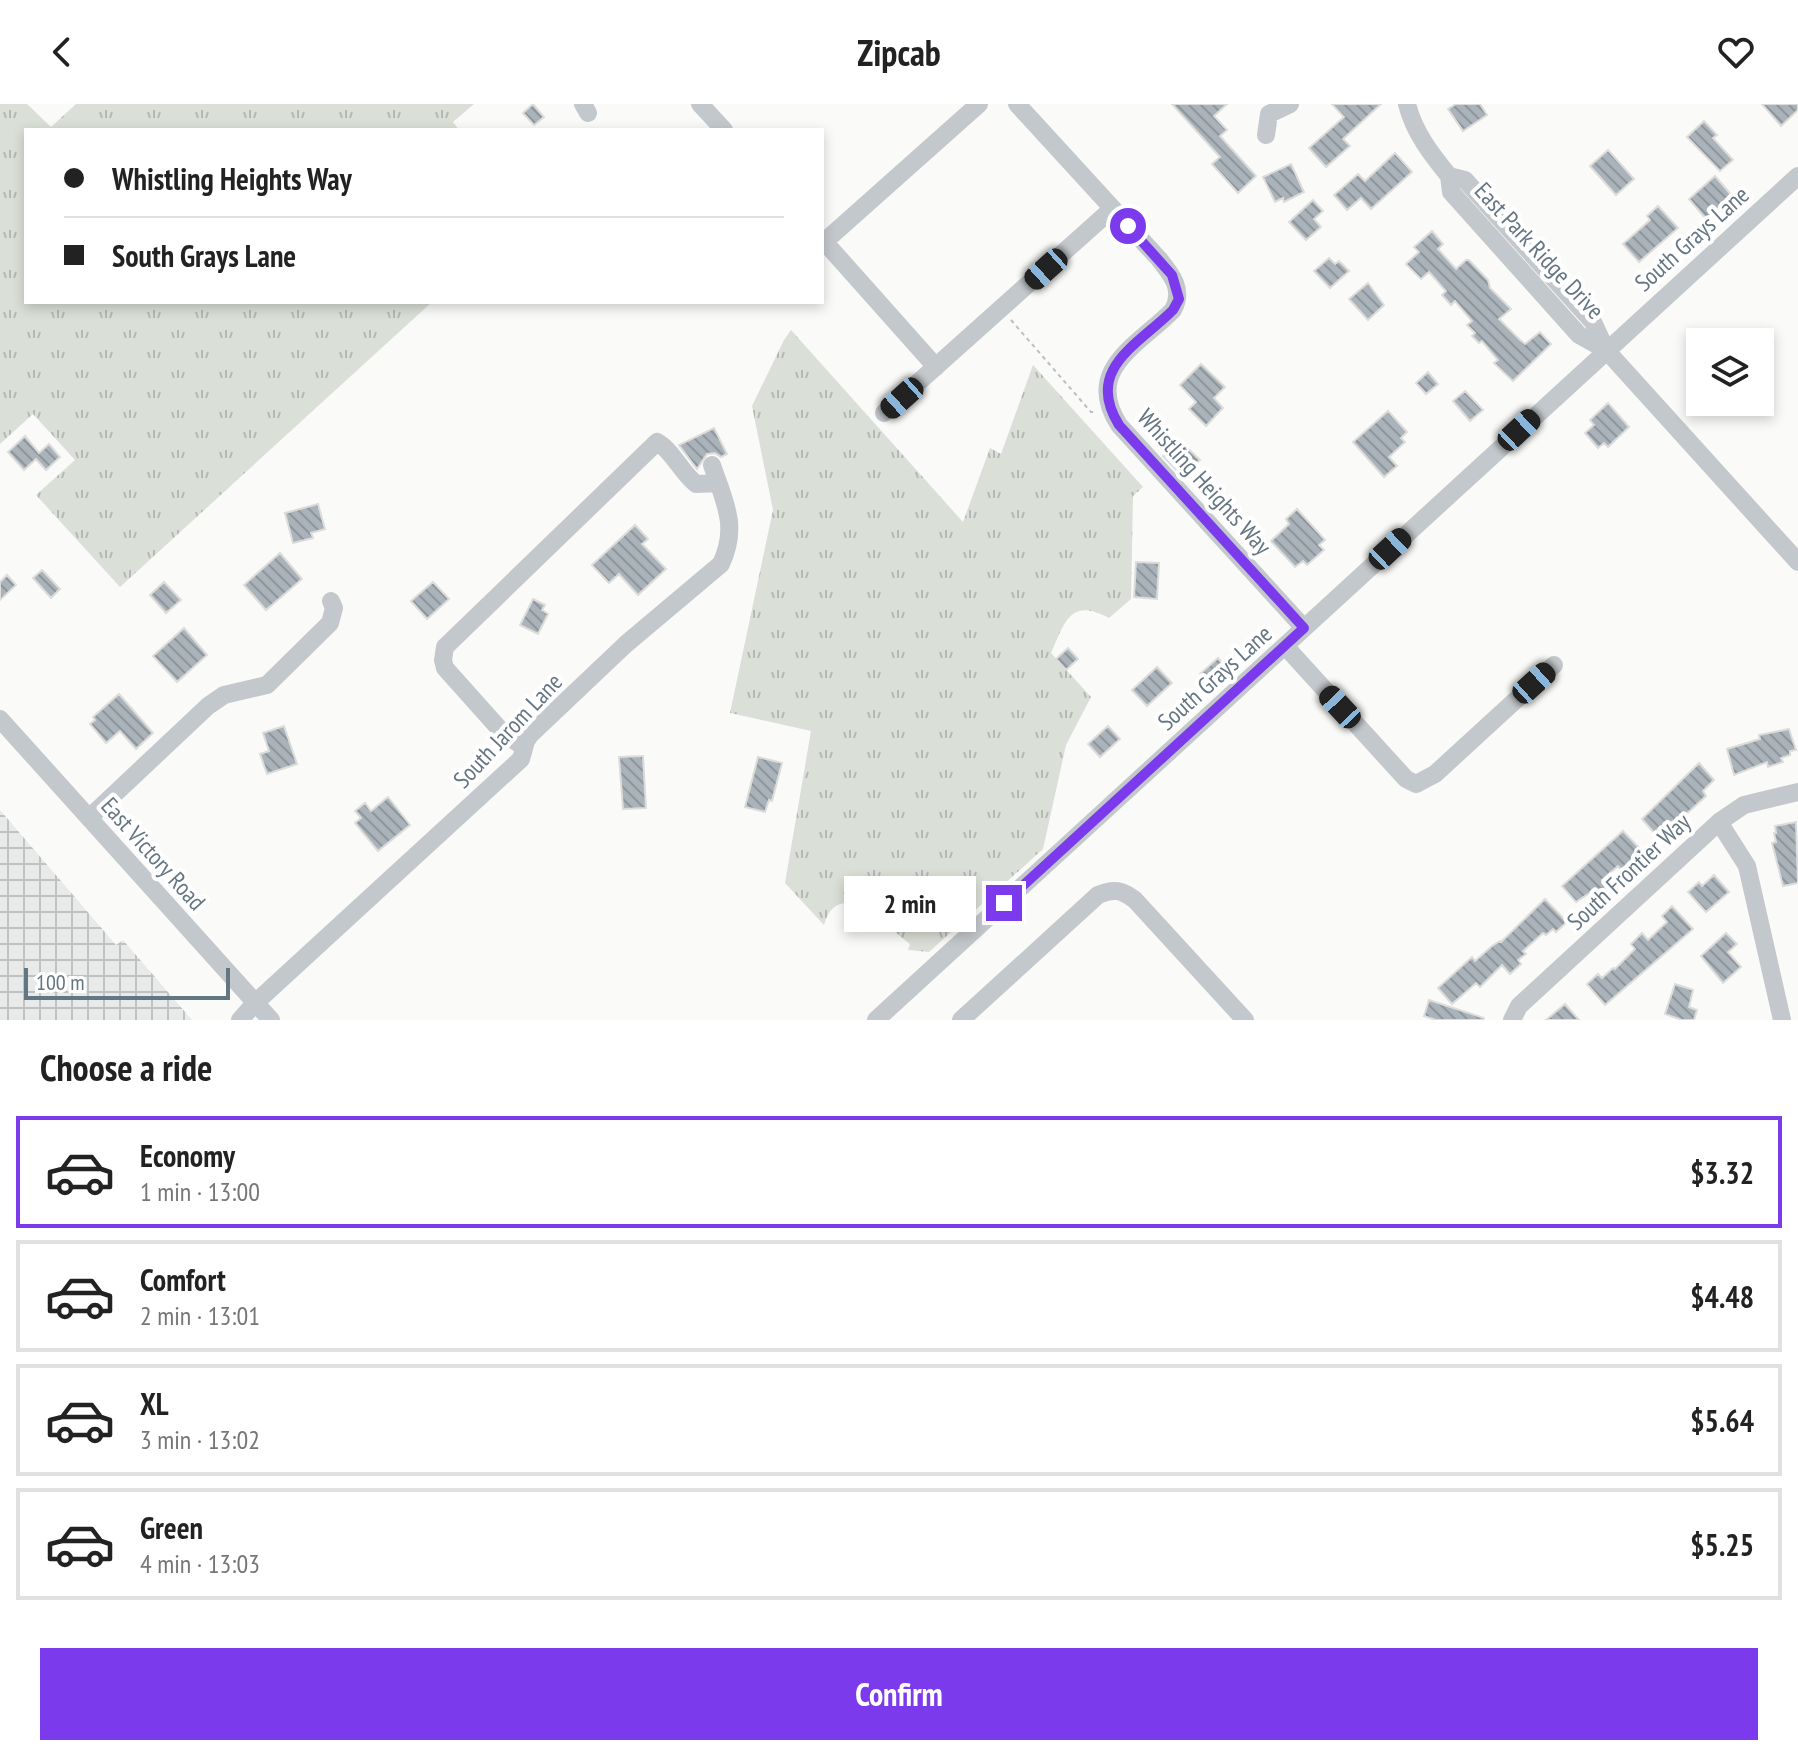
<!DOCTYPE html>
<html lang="en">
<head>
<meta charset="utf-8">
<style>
  :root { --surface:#fff; --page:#f2f2f2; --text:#222; --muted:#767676; --line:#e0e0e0; --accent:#7c3aed }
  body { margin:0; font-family:"PT Sans Narrow",sans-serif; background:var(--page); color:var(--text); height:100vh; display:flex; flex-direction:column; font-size:30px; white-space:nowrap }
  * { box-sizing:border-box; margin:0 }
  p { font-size:26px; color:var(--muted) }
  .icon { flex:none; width:44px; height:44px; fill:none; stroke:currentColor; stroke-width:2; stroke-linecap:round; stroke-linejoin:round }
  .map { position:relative; height:916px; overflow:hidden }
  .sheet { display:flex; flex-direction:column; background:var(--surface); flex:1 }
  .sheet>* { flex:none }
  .hud { position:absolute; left:24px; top:24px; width:800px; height:176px; border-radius:0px; box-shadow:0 4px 12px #0003; display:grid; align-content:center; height:176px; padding:0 40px; background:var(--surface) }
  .controls { position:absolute; left:1686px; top:224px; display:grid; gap:16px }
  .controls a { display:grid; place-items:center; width:88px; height:88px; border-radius:0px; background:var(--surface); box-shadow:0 4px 12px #0003; font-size:40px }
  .scale { position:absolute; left:24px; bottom:20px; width:206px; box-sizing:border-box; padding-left:8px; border:4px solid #657683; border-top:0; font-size:22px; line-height:28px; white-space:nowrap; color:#657683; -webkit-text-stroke:6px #fff; paint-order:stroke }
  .end { position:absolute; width:36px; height:36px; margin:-18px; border:10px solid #7c3aed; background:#fff; box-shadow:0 0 0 4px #fff }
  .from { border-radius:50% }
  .bubble { position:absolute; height:56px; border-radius:0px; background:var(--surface); box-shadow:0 4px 12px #0003; font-size:26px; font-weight:700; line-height:56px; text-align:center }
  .car { position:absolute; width:24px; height:48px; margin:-24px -12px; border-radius:10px; box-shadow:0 0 6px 2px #0007; background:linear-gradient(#222 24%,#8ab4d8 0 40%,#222 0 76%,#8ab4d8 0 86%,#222 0) }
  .hud b { display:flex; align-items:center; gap:28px; height:76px; font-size:30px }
  .hud b+b { border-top:2px solid var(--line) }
  .hud i { width:20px; height:20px; background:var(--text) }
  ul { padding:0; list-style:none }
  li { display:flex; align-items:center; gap:24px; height:112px; margin:0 16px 12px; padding:0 24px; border:4px solid var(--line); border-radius:0px }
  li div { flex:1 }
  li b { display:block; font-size:30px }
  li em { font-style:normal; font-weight:700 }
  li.selected { border-color:var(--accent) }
  li>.icon { width:72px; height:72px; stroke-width:1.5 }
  h2 { padding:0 40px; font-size:36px; line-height:96px }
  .button { display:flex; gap:16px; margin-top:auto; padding:16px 40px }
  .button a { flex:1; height:92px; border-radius:0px; background:var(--accent); color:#fff; font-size:32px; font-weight:700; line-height:92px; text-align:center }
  header { display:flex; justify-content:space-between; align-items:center; height:104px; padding:0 40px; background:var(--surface); font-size:36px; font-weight:700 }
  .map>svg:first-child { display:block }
  .industrial { fill:url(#industrial-grid) }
  .grass { fill:url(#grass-tufts) }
  .building { fill:url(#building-back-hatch); stroke:#dcdcda; stroke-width:2 }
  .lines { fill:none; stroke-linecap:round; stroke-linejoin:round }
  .path { stroke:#bbbfc2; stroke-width:2; stroke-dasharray:4 4; stroke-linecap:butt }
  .minor { stroke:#c3c8cc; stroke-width:18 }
  .route { stroke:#7c3aed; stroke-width:10 }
  .labels { text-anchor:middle; stroke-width:8; stroke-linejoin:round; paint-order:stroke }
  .street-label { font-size:24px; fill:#657683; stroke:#fff }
</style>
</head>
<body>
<header><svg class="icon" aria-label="back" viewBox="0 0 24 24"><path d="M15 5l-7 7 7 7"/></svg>Zipcab<svg class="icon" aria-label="heart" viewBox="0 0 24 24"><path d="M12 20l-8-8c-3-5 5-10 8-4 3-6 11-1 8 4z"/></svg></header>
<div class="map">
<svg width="1798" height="916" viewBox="0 0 1798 916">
  <defs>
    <pattern id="industrial-grid" width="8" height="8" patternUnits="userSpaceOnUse" patternTransform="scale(2)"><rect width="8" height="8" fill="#e8e9e9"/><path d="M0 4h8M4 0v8" fill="none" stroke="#c0c1c2"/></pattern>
    <pattern id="grass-tufts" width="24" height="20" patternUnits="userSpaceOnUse" patternTransform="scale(2)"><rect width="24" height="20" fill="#dadfd7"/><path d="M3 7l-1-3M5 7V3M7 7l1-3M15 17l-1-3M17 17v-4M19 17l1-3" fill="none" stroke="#b4b9b4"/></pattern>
    <pattern id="building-back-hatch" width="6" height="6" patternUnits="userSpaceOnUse" patternTransform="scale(2)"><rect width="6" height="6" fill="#aab3b9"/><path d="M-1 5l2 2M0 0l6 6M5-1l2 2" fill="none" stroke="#8e969c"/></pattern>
  </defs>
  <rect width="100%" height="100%" fill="#fafaf8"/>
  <path class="industrial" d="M 0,706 L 116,841 L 123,836 L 192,916 L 0,916 Z"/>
  <path class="grass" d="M 0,0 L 27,0 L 51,23 L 76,0 L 474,0 L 453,18 L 459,26 L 26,26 L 26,198 L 432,198 L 120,483 L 36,391 L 75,356 L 33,310 L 0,340 Z
    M 791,226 L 963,418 L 990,344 L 1001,350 L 1033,261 L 1143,383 L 1133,392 L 1131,495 L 1109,514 C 1070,493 1065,518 1051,549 L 1091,593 L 1066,641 L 1043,745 L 929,848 L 908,846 L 910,840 C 887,822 838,770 824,821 L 785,779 L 811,627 L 730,609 L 773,406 L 752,302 L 784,236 Z"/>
  <path class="building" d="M 533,0 L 544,13 L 534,21 L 523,9 Z
    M 1172,0 L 1227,0 L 1214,12 L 1227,26 L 1220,32 L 1256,72 L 1238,89 L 1212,60 L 1220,53 Z
    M 1332,0 L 1381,0 L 1343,35 L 1350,42 L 1326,63 L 1309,44 L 1344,13 Z
    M 1456,0 L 1480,0 L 1487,11 L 1463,27 L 1448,5 Z
    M 1762,0 L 1798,0 L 1798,6 L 1781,22 Z
    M 1704,17 L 1717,31 L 1713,34 L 1733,56 L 1720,67 L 1687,33 Z
    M 1608,46 L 1634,75 L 1616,91 L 1590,62 Z
    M 1395,49 L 1412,68 L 1371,105 L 1361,94 L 1347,106 L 1334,91 L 1358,70 L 1365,77 Z
    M 1291,60 L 1304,88 L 1284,98 L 1283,94 L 1275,98 L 1263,73 Z
    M 1715,72 L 1733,93 L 1707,116 L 1689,95 Z
    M 1313,96 L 1323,107 L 1314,115 L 1321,123 L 1306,136 L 1289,118 Z
    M 1658,102 L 1678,124 L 1639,158 L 1623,140 L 1650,116 L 1647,112 Z
    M 1432,127 L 1443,140 L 1438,145 L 1456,165 L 1466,156 L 1469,156 L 1488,176 L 1490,184 L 1511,205 L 1499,215 L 1520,236 L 1525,240 L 1540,228 L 1551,240 L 1513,277 L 1494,259 L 1498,256 L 1482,237 L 1479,239 L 1472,232 L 1475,229 L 1467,221 L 1472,217 L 1455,197 L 1451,201 L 1442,191 L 1446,187 L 1429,168 L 1421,175 L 1406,160 L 1419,148 L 1414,143 Z
    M 1329,154 L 1335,160 L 1339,157 L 1349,167 L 1330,184 L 1314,167 Z
    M 1368,179 L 1384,201 L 1368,216 L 1349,195 Z
    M 1201,260 L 1225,283 L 1214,294 L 1223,304 L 1206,322 L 1189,305 L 1196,298 L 1180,281 Z
    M 1428,268 L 1438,280 L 1426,290 L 1416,279 Z
    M 1465,287 L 1483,306 L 1470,317 L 1453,297 Z
    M 1608,299 L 1629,323 L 1608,343 L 1604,339 L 1598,344 L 1585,329 L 1594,321 L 1590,316 Z
    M 1388,307 L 1407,328 L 1401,334 L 1405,338 L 1389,353 L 1397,362 L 1384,373 L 1353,338 Z
    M 714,324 L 727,350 L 721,353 L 715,349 L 707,350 L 697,365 L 679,341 Z
    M 25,332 L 39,349 L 49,340 L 60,353 L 46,366 L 36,355 L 24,366 L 8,348 Z
    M 1179,336 L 1200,356 L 1183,373 L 1163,352 Z
    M 318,400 L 325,425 L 311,429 L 313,434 L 293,439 L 285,409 Z
    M 1297,405 L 1325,436 L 1319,441 L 1324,446 L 1307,461 L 1303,457 L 1295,463 L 1271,437 L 1289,420 L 1286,415 Z
    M 635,421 L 648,435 L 642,440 L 666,465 L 638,491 L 619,470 L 609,479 L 592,461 Z
    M 280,449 L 302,475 L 266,506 L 244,481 Z
    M 1136,458 L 1159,459 L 1157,495 L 1134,493 Z
    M 42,466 L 60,485 L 51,494 L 33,474 Z
    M 7,471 L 16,481 L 0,496 L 0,478 Z
    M 164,478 L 181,496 L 166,509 L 150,491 Z
    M 433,478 L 449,495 L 427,515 L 411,497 Z
    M 533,495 L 545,501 L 542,506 L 548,510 L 538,530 L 520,521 Z
    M 184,524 L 207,551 L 177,578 L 153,552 Z
    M 1068,544 L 1078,555 L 1066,566 L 1056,555 Z
    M 1218,554 L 1227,565 L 1210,580 L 1200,570 Z
    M 1157,563 L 1172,579 L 1147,602 L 1132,586 Z
    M 119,590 L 153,629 L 136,645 L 120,627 L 106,639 L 90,620 L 95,616 L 93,613 Z
    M 284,622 L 297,660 L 267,670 L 260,650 L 269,647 L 263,629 Z
    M 1108,622 L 1120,635 L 1100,653 L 1088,640 Z
    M 1789,625 L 1796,646 L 1790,647 L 1790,651 L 1781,654 L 1783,658 L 1768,663 L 1767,658 L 1734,671 L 1727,645 L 1760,635 L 1759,631 Z
    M 643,652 L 646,704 L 623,705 L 619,653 Z
    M 758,653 L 782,659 L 772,697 L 769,696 L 765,708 L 745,703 Z
    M 1699,659 L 1714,676 L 1703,687 L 1706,692 L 1671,724 L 1668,720 L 1656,731 L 1642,715 Z
    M 388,693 L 410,721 L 378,747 L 355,719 L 361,714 L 355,707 L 365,699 L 371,707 Z
    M 1796,718 L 1798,779 L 1783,782 L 1772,739 L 1776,738 L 1774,729 L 1776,729 L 1775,722 Z
    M 1623,727 L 1643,748 L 1632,760 L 1630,758 L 1621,766 L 1618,762 L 1602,776 L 1607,782 L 1595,793 L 1591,788 L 1576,798 L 1562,782 Z
    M 1714,771 L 1729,788 L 1706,808 L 1688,788 L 1699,778 L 1702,782 Z
    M 1545,795 L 1567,818 L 1556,828 L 1553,825 L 1546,831 L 1543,829 L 1523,847 L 1526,850 L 1518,856 L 1521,860 L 1510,870 L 1502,861 L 1480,883 L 1476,879 L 1452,900 L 1438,884 L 1472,853 L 1475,857 L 1492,842 L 1500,837 L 1501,838 Z
    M 1672,802 L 1693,825 L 1605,901 L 1587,880 L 1598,870 L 1602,874 L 1613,864 L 1615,865 L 1635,845 L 1631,840 L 1642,829 L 1648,836 L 1667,818 L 1662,812 Z
    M 1726,829 L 1737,840 L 1728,848 L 1741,863 L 1723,879 L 1701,852 Z
    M 1675,880 L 1693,886 L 1689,903 L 1697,906 L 1694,916 L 1682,916 L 1665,910 Z
    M 1429,896 L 1484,914 L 1483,916 L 1436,916 L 1424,912 Z
    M 1565,900 L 1579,916 L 1546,916 Z"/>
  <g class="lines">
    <path class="path" d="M 1011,216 L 1091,308 L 1094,308"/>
    <path class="minor" d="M 583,0 L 588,9
      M 700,0 L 724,26
      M 1017,0 L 1159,155 C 1172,171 1184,186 1173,206 C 1139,241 1083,265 1119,321 L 1304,524
      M 1407,0 C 1414,28 1431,50 1449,72
      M 1269,10 L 1290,0
      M 1266,31 L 1269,10
      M 822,135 L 936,263
      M 824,138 L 979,0
      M 1606,246 L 1579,231 L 1451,88 L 1449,72 L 1465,76 L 1593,218 L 1606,246 L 1798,458
      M 884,309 L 1112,105
      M 1285,542 L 1406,675 L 1416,680 L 1435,670 L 1554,561
      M 0,615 L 271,916
      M 524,643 L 504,630 L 445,564 L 443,556 L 445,543 L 657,338 C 672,346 681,368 696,380 L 718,379
      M 89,714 L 208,602 L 224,591 L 267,581 L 330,519 L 334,504 L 331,497
      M 1719,718 L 1747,762 L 1782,916
      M 240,916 L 255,899 L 521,655 L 526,637 L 530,631 L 626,540 L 721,460 C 739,422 724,397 712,361
      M 876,916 L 1798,72
      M 961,916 L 1098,791 C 1114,784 1122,786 1135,796 L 1245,916
      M 1512,916 L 1519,902 L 1531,891 L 1719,718 L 1744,701 L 1798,688"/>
  </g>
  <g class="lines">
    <path class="route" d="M 1004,799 L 1304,524 L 1119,321 C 1084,265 1138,241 1173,206 L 1179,195 L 1172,171 L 1128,122"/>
  </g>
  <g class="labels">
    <g class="street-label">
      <text transform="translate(1692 135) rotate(-42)" y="8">South Grays Lane</text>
      <text transform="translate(1539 147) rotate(47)" y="8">East Park Ridge Drive</text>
      <text transform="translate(1204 378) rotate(48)" y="8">Whistling Heights Way</text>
      <text transform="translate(1215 574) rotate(-42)" y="8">South Grays Lane</text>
      <text transform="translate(508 627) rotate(-47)" y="8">South Jarom Lane</text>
      <text transform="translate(153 750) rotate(48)" y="8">East Victory Road</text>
      <text transform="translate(1629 768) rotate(-43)" y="8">South Frontier Way</text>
    </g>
  </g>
</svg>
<div class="controls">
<a><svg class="icon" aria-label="layers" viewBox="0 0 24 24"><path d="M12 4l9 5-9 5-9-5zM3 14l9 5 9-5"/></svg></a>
</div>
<div class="scale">100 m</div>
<i class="end from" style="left:1128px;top:122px"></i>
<i class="end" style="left:1004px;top:799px"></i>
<div class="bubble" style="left:844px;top:772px;width:132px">2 min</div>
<i class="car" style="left:1046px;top:165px;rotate:228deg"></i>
<i class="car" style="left:902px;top:294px;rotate:228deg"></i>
<i class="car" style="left:1519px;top:326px;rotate:47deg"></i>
<i class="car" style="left:1390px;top:445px;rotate:47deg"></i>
<i class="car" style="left:1534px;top:579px;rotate:48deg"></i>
<i class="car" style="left:1340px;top:603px;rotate:317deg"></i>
<div class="hud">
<b><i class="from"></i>Whistling Heights Way</b>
<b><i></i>South Grays Lane</b>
</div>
</div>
<section class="sheet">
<h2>Choose a ride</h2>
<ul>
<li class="selected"><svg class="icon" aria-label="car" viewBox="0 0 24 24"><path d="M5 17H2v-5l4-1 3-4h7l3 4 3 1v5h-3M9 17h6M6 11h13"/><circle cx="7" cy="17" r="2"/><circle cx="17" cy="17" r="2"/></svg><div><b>Economy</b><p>1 min · 13:00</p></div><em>$3.32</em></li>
<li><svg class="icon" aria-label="car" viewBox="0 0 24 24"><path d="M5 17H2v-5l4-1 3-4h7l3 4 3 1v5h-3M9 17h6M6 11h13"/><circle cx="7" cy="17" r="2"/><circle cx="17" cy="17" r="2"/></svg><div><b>Comfort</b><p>2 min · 13:01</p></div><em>$4.48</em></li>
<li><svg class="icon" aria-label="car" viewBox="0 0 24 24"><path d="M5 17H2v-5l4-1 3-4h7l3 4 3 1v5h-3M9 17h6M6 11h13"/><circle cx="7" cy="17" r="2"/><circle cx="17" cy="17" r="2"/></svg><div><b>XL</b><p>3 min · 13:02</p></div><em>$5.64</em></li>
<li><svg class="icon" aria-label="car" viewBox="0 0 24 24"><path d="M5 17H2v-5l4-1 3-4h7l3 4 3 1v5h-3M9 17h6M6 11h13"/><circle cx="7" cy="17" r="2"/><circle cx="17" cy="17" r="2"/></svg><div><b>Green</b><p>4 min · 13:03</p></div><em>$5.25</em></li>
</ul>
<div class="button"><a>Confirm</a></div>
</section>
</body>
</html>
